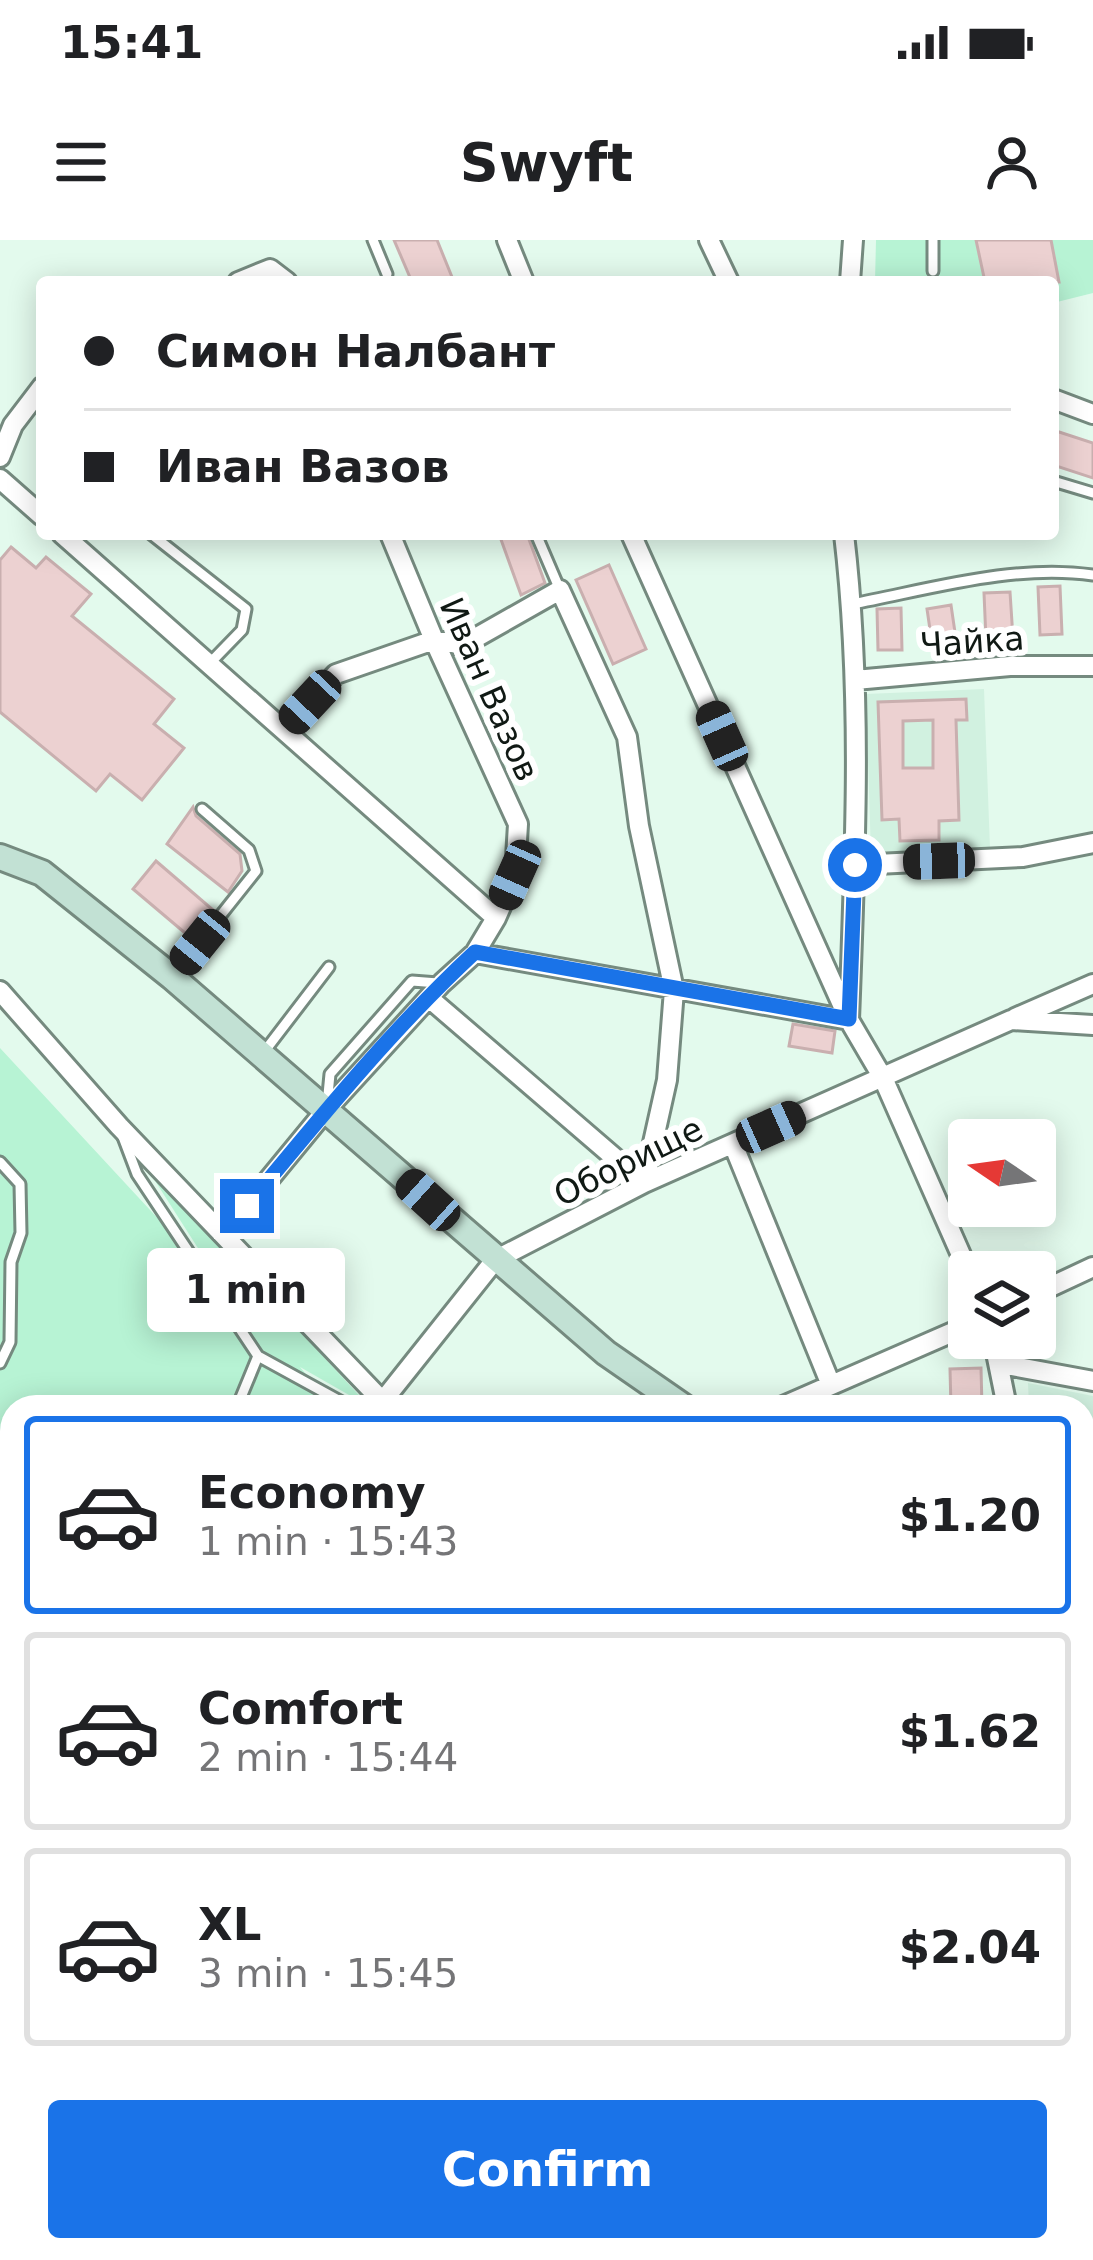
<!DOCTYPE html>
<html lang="en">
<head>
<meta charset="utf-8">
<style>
  :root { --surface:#fff; --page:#f2f2f2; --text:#202124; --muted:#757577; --line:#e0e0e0; --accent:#1a73e8 }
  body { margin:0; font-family:"DejaVu Sans",sans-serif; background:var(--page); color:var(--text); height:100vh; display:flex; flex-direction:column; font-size:45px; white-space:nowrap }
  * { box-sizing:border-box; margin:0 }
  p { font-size:39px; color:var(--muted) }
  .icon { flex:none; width:66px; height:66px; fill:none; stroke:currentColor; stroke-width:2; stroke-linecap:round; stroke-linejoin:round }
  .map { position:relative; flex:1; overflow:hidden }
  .drawer { position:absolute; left:0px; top:1155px; width:1095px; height:867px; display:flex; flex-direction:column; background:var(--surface); border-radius:36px 36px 0 0; box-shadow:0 6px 30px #0003 }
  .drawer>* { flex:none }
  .guide { position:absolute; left:36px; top:36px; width:1023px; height:264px; border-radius:12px; box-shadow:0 6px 30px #0003; display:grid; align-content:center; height:264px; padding:0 48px; background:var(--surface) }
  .needle { width:78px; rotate:283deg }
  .controls { position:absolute; left:948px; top:879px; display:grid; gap:24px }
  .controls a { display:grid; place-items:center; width:108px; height:108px; border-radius:12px; background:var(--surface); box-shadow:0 6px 30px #0003; font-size:60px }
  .end { position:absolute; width:54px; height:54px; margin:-27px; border:15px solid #1a73e8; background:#fff; box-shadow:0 0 0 6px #fff }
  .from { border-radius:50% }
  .bubble { position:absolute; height:84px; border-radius:12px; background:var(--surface); box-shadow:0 6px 30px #0003; font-size:39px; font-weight:700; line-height:84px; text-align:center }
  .car { position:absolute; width:36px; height:72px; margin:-36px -18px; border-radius:15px; box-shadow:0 0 9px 3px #0007; background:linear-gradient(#222 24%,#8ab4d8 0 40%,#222 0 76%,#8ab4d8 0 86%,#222 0) }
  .guide b { display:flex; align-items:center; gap:42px; height:114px; font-size:45px }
  .guide b+b { border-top:3px solid var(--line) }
  .guide i { width:30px; height:30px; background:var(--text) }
  ul { padding:21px 0 0; list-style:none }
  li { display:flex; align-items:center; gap:36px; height:198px; margin:0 24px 18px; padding:0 24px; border:6px solid var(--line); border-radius:12px }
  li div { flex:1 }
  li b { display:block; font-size:45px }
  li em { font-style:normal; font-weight:700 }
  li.current { border-color:var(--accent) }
  li>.icon { width:108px; height:108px; stroke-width:1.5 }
  .cta { display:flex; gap:24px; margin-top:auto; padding:24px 48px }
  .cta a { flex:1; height:138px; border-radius:12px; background:var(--accent); color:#fff; font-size:48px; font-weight:700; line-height:138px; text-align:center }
  .status { display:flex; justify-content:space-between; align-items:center; height:84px; padding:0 60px; background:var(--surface); direction:ltr }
  .status svg { height:33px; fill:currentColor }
  header { display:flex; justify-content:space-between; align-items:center; height:156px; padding:0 48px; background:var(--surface); font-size:54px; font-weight:700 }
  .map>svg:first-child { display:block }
  .built { fill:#d1f1e0 }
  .green { fill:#b7f3d4 }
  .building { fill:#ecd1d1; stroke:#c9afaf; stroke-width:3; fill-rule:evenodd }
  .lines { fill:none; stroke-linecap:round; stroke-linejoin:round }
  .service-casing { stroke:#758a7f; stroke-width:15 }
  .minor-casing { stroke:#758a7f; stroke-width:24 }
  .tertiary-casing { stroke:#758a7f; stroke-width:27 }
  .secondary-casing { stroke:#758a7f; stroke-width:30 }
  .service { stroke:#fff; stroke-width:9 }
  .minor { stroke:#fff; stroke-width:18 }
  .tertiary { stroke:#fff; stroke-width:21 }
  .secondary { stroke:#c2e1d4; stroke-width:24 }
  .route { stroke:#1a73e8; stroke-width:15 }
  .labels { text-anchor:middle; stroke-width:12; stroke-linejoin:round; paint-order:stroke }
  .street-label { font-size:33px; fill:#101914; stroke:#fff }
</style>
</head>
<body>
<div class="status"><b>15:41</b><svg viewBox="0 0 49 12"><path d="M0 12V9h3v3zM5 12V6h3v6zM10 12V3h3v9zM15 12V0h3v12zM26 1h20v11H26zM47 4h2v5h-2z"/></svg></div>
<header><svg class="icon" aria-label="menu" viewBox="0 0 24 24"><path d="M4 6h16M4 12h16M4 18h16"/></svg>Swyft<svg class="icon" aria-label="person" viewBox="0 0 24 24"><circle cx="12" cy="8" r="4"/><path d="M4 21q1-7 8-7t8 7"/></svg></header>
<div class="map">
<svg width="1093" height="2020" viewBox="0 0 1093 2020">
  <rect width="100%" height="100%" fill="#e3faed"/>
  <path class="built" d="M 984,449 L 990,608 L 871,615 L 866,454 Z
    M 1028,1143 L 1093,1156 L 1093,1373 L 1083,1364 L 1083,1167 L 1029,1167 Z"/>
  <path class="green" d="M 876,0 L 1093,0 L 1093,53 L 1053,63 L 1053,42 L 875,42 Z
    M 0,808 L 226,1052 L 143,922 L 370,1167 L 300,1127 L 314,1144 L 350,1167 L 12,1167 L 12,1659 L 0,1656 Z"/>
  <path class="building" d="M 394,0 L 437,0 L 454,42 L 412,42 Z
    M 976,0 L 1051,0 L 1059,42 L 985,42 Z
    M 1053,190 L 1093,203 L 1093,238 L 1053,225 Z
    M 499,294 L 527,294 L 545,343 L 521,355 Z
    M 11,307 L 36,328 L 46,317 L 91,354 L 72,376 L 174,459 L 154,484 L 184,508 L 142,560 L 110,534 L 96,551 L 0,472 L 0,320 Z
    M 609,325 L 646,409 L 613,424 L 576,340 Z
    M 1060,346 L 1062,394 L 1040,395 L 1038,347 Z
    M 1010,352 L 1013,398 L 986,400 L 984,353 Z
    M 951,365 L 957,406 L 933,410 L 927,369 Z
    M 901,368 L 902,410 L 878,410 L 877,369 Z
    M 966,459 L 967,480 L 956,480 L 959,580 L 939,581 L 939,600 L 900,601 L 899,579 L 882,580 L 878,462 ZM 933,480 L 933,528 L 903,528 L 903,481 Z
    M 193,567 L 196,576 L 240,614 L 242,631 L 228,652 L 167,604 Z
    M 156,621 L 213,670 L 191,698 L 133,649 Z
    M 793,784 L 835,791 L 832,813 L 789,806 Z
    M 981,1128 L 982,1167 L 951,1167 L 950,1129 Z
    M 0,1386 L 12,1388 L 12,1459 L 5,1489 L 0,1488 Z"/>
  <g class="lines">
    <defs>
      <path id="service" d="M 373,0 L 387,34
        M 933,0 L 933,31
        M 1053,241 L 1093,253
        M 151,294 L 246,369 L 242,390 L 209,424
        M 536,294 L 560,350
        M 852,364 C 931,349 1013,324 1093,335
        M 174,734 L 256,631 L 249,610 L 202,569
        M 264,812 L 329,727
        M 327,865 L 330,834 L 412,741 L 438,743
        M 123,897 L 137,934 L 258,1116 L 351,1167
        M 0,922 L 20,944 L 21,993 L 11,1022 L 10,1102 L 0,1123
        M 237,1167 L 258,1116
        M 0,1290 L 12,1290"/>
      <path id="minor" d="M 507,0 L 524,42
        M 709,0 L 729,42
        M 238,42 L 270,29 L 287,42
        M 850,42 L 853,0
        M 1053,159 L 1093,174
        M 0,217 L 13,185 L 42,147
        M 0,239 L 42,276
        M 62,294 L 496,678
        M 631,294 L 849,780 L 883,838 L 969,1033
        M 855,440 L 1010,426 L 1093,426
        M 284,490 L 336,434 L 434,400 L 463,405 L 560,350 L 627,497 L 639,586 L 674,750 L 667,840 L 644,943 L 429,758
        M 855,625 L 1023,617 L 1093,603
        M 475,713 L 849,780 C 855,618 863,455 844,294
        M 0,751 L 119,886 L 388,1167
        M 1015,778 L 1093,744
        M 733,904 L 831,1145
        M 247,966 L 326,870 L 442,743 L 475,713 L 496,678 L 515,635 L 518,584 L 434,400 L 390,294
        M 1035,1054 L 1093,1027
        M 993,1098 L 1007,1167
        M 1001,1124 L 1093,1141
        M 382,1162 L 495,1020 L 644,943 L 1011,780 L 1093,785
        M 781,1167 L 969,1085
        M 1083,1666 L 1093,1660
        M 0,1711 L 12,1713
        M 1083,1837 L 1093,1841
        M 1083,1914 L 1093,1901
        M 0,1932 L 12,1934
        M 503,2010 L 504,2020
        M 683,2010 L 684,2020
        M 981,2010 L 984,2020
        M 337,2020 L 338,2010
        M 459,2020 L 468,2010
        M 888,2020 L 907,2010"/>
      <path id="tertiary" d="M 1090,1433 L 1093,1433"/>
      <path id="secondary" d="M 0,617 L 42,633 L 172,737 L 606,1113 L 684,1167
        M 1083,1393 L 1093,1415
        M 1083,1529 L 1093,1579"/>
    </defs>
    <use href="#service" class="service-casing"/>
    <use href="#minor" class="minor-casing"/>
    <use href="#tertiary" class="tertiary-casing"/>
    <use href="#secondary" class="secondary-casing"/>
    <use href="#service" class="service"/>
    <use href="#minor" class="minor"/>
    <use href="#tertiary" class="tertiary"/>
    <use href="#secondary" class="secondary"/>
  </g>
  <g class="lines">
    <path class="route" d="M 247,966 C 319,879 392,789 475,712 L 849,779 L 855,625"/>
  </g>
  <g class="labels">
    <g class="street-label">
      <text transform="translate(972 401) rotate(-4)" y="12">Чайка</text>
      <text transform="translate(490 449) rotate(66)" y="12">Иван Вазов</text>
      <text transform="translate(628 921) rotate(-26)" y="12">Оборище</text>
    </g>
  </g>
</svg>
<div class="controls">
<a><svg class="needle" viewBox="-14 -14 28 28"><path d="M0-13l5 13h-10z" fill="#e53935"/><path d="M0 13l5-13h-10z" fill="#757577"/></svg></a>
<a><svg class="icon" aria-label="layers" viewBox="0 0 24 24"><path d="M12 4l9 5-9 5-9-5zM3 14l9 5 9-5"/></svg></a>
</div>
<i class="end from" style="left:855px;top:625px"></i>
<i class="end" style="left:247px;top:966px"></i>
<div class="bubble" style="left:147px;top:1008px;width:198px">1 min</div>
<i class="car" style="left:310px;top:462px;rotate:223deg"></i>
<i class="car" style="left:722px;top:496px;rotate:336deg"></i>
<i class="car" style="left:939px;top:621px;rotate:268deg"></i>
<i class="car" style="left:515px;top:635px;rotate:204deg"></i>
<i class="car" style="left:200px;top:702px;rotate:219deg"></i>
<i class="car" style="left:771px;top:887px;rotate:66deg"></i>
<i class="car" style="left:428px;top:960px;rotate:312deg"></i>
<div class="guide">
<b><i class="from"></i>Симон Налбант</b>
<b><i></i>Иван Вазов</b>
</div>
<section class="drawer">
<ul>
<li class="current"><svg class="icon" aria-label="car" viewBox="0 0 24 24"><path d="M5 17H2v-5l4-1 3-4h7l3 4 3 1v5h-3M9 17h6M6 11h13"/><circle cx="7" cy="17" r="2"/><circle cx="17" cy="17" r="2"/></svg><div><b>Economy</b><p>1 min · 15:43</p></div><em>$1.20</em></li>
<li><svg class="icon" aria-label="car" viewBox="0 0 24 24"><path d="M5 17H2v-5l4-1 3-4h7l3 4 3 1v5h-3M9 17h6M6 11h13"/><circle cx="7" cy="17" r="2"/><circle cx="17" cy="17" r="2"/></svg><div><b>Comfort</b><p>2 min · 15:44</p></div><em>$1.62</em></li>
<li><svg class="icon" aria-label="car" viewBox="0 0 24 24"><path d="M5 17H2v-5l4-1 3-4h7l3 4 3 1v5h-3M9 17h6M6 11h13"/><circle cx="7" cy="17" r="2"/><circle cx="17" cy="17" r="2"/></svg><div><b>XL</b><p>3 min · 15:45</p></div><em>$2.04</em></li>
</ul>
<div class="cta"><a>Confirm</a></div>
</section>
</div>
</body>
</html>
